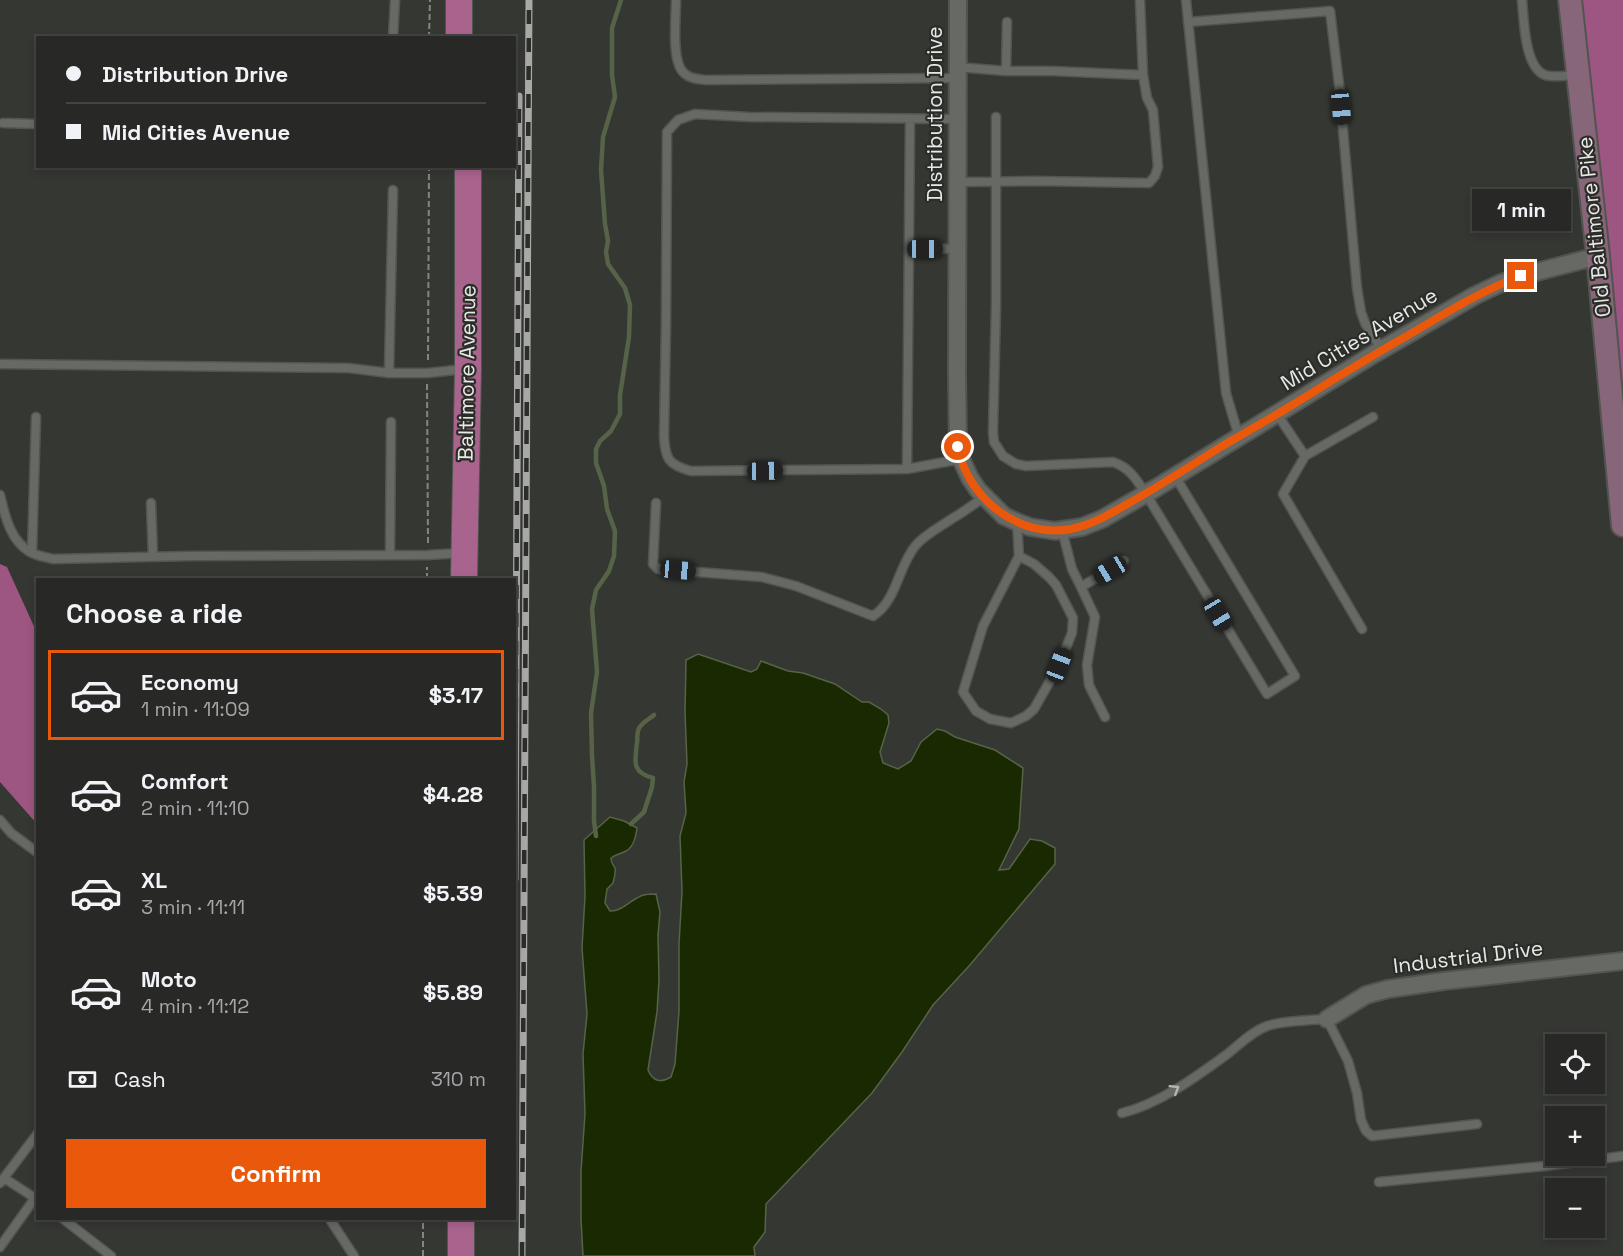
<!DOCTYPE html>
<html lang="en">
<head>
<meta charset="utf-8">
<style>
  :root { --surface:#282926; --page:#343532; --text:#f1f3f6; --muted:#a5a6a7; --line:#444543; --accent:#ea580c }
  body { margin:0; font-family:"Space Grotesk",sans-serif; background:var(--page); color:var(--text); height:100vh; display:flex; flex-direction:column; font-size:22px; white-space:nowrap }
  * { box-sizing:border-box; margin:0 }
  p { font-size:20px; color:var(--muted) }
  .icon { flex:none; width:33px; height:33px; fill:none; stroke:currentColor; stroke-width:2; stroke-linecap:round; stroke-linejoin:round }
  .map { position:relative; flex:1; overflow:hidden }
  .sheet { position:absolute; left:36px; top:578px; width:480px; height:642px; display:flex; flex-direction:column; background:var(--surface); border-radius:0px; box-shadow:0 3px 9px #0003,0 0 0 2px var(--line) }
  .sheet>* { flex:none }
  .guide { position:absolute; left:36px; top:36px; width:480px; height:132px; border-radius:0px; box-shadow:0 3px 9px #0003,0 0 0 2px var(--line); display:grid; align-content:center; height:132px; padding:0 30px; background:var(--surface) }
  .tools { position:absolute; left:1545px; top:1034px; display:grid; gap:12px }
  .tools a { display:grid; place-items:center; width:60px; height:60px; border-radius:0px; background:var(--surface); box-shadow:0 3px 9px #0003,0 0 0 2px var(--line); font-size:30px }
  .end { position:absolute; width:27px; height:27px; margin:-14px; border:8px solid #ea580c; background:#fff; box-shadow:0 0 0 3px #fff }
  .from { border-radius:50% }
  .bubble { position:absolute; height:42px; border-radius:0px; background:var(--surface); box-shadow:0 3px 9px #0003,0 0 0 2px var(--line); font-size:20px; font-weight:800; line-height:42px; text-align:center }
  .car { position:absolute; width:18px; height:36px; margin:-18px -9px; border-radius:8px; box-shadow:0 0 4px 2px #0007; background:linear-gradient(#222 24%,#8ab4d8 0 40%,#222 0 76%,#8ab4d8 0 86%,#222 0) }
  .guide b { display:flex; align-items:center; gap:21px; height:57px; font-size:22px }
  .guide b+b { border-top:2px solid var(--line) }
  .guide i { width:15px; height:15px; background:var(--text) }
  ul { padding:0; list-style:none }
  li { display:flex; align-items:center; gap:18px; height:90px; margin:0 12px 9px; padding:0 18px; border:3px solid transparent; border-radius:0px }
  li div { flex:1 }
  li b { display:block; font-size:22px }
  li em { font-style:normal; font-weight:800 }
  li.active { border-color:var(--accent) }
  li>.icon { width:54px; height:54px; stroke-width:1.5 }
  h2 { padding:0 30px; font-size:27px; line-height:72px }
  .pay { display:flex; align-items:center; gap:15px; height:66px; padding:0 30px; font-size:22px }
  .pay p { margin-inline-start:auto }
  .button { display:flex; gap:12px; margin-top:auto; padding:12px 30px }
  .button a { flex:1; height:69px; border-radius:0px; background:var(--accent); color:#fff; font-size:24px; font-weight:800; line-height:69px; text-align:center }
  .map>svg:first-child { display:block }
  .forest { fill:#9d5581 }
  .water { fill:#192a03; stroke:#576347; stroke-width:1.5 }
  .lines { fill:none; stroke-linecap:round; stroke-linejoin:round }
  .stream { stroke:#576347; stroke-width:4.5 }
  .service-casing { stroke:#525450; stroke-width:11 }
  .minor-casing { stroke:#525450; stroke-width:20 }
  .secondary-casing { stroke:#525450; stroke-width:26 }
  .primary-casing { stroke:#525450; stroke-width:28 }
  .path { stroke:#848582; stroke-width:2; stroke-dasharray:6 3; stroke-linecap:butt }
  .service { stroke:#666964; stroke-width:8 }
  .minor { stroke:#666964; stroke-width:16 }
  .secondary { stroke:#886679; stroke-width:22 }
  .primary { stroke:#a9648e; stroke-width:26 }
  .rail-casing { stroke:#a8a9a6; stroke-width:7 }
  .rail { stroke:#2b2d29; stroke-width:4.5; stroke-dasharray:14; stroke-linecap:butt }
  .oneway { stroke:#b4b6b3 }
  .route { stroke:#ea580c; stroke-width:8 }
  .labels { text-anchor:middle; stroke-width:4.5; stroke-linejoin:round; paint-order:stroke }
  .street-label { font-size:21px; fill:#e8e9e7; stroke:#2b2d29 }
</style>
</head>
<body>
<div class="map">
<svg width="1623" height="1256" viewBox="0 0 1623 1256">
  <rect width="100%" height="100%" fill="#353733"/>
  <path class="forest" d="M 1575,0 L 1623,0 L 1623,504 Z
    M 0,564 L 7,567 L 37,633 L 37,824 L 0,782 Z"/>
  <path class="water" d="M 698,654 L 751,672 L 757,669 L 761,661 L 788,671 L 803,673 L 835,684 L 862,702 L 869,702 L 881,709 L 888,715 L 889,723 L 880,752 L 883,763 L 898,769 L 911,761 L 921,742 L 937,729 L 945,731 L 955,737 L 995,750 L 1023,768 L 1019,829 L 999,870 L 1009,869 L 1030,839 L 1042,841 L 1055,848 L 1055,864 L 969,966 L 933,1005 L 902,1052 L 872,1093 L 766,1204 L 765,1232 L 754,1247 L 755,1256 L 583,1256 L 581,1219 L 581,1171 L 585,1114 L 583,1054 L 587,1014 L 582,948 L 585,896 L 584,840 L 610,817 L 624,821 L 637,828 C 636,836 634,847 626,851 C 621,854 616,854 611,858 C 611,864 613,864 615,868 C 616,873 614,879 613,883 L 607,889 L 605,903 L 610,911 C 622,911 627,903 637,898 C 643,894 649,894 656,894 L 660,912 L 658,935 L 659,980 L 657,1012 L 648,1070 C 653,1082 661,1083 671,1077 L 675,1064 L 679,1011 L 679,944 L 682,891 L 680,836 L 686,813 L 684,782 L 687,764 L 685,712 L 686,660 Z"/>
  <g class="lines">
    <path class="stream" d="M 631,824 L 644,812 L 652,787 L 653,778 C 631,772 635,761 637,743 C 638,738 636,734 639,728 C 642,723 649,719 654,715
      M 596,836 L 594,821 L 594,787 L 592,756 L 591,713 L 597,672 L 592,609 L 596,590 L 609,571 L 614,556 L 615,531 L 607,509 L 604,486 L 596,463 L 596,449 L 600,441 L 611,431 L 620,414 L 620,395 L 629,337 L 630,305 L 625,288 L 608,264 L 606,252 L 608,241 L 605,224 L 601,170 L 603,137 L 615,97 L 612,75 L 612,28 L 621,0"/>
    <defs>
      <path id="service" d="M 676,0 C 676,17 671,62 684,73 C 690,79 698,79 706,80 L 957,78
        M 1186,0 L 1226,393 L 1239,437
        M 1522,0 C 1524,19 1524,67 1545,75 C 1554,78 1568,75 1578,75
        M 1188,22 L 1330,11 L 1339,84 L 1357,288 L 1361,312 L 1365,323 L 1382,350
        M 393,38 L 395,0
        M 957,67 L 1006,71 L 1007,22
        M 1006,71 L 1052,71 L 1143,75
        M 996,117 L 996,304 L 993,432 L 994,442 L 1003,456 L 1016,464 L 1026,466 L 1113,462 C 1130,468 1136,479 1146,494 L 1267,694 L 1295,676 L 1175,476
        M 958,119 L 749,117 L 695,114 L 678,120 L 667,132 L 666,323 L 664,436 C 665,458 668,465 691,471 L 907,469 L 961,459
        M 3,123 L 38,124
        M 958,182 L 1037,181 L 1149,183 L 1155,176 L 1158,167 L 1153,110 L 1147,98 L 1143,75 L 1140,0
        M 909,248 L 958,249
        M 0,364 L 349,368 L 389,373 L 428,373 L 464,369
        M 389,373 L 393,190
        M 1277,414 L 1305,456 L 1283,494 L 1362,629
        M 1305,456 L 1373,417
        M 907,469 L 910,119
        M 0,495 C 5,516 10,540 30,552 C 37,556 46,557 53,559 L 190,556 L 428,555 L 461,553
        M 151,503 L 153,557
        M 656,503 L 653,564 L 658,569 L 762,577 L 796,586 L 873,616 C 897,601 898,566 916,545 C 927,533 940,527 953,518 C 964,512 974,504 984,497
        M 1017,522 L 1019,556
        M 1062,530 L 1072,569 L 1081,587 L 1124,561
        M 32,553 L 36,417
        M 390,555 L 391,422
        M 1019,556 L 1034,564 L 1049,577 L 1056,585 L 1073,618 L 1072,633 L 1059,665 L 1034,709 L 1026,716 L 1011,723 L 990,719 L 976,711 L 963,692 L 983,626 Z
        M 1081,587 L 1095,617 L 1087,665 L 1089,685 L 1105,717
        M 0,820 L 11,833 L 38,853
        M 1122,1113 C 1159,1104 1196,1077 1226,1055 C 1239,1045 1251,1032 1267,1026 C 1280,1021 1312,1020 1327,1019 L 1348,1061 L 1357,1093 L 1361,1120 L 1366,1131 L 1372,1136 L 1477,1124
        M 4,1178 L 38,1200
        M 1379,1182 L 1545,1166 L 1623,1156
        M 0,1183 L 38,1133
        M 62,1218 L 111,1256
        M 329,1218 L 354,1256
        M 0,1247 L 35,1198"/>
      <path id="minor" d="M 958,0 L 957,374 L 958,447 L 961,459 L 970,478 L 978,490 L 1004,516 L 1017,522 L 1030,527 L 1055,531 L 1082,527 L 1102,519 L 1156,488 L 1374,354 L 1474,296 L 1499,284 L 1521,276 L 1598,256
        M 1327,1019 L 1366,995 L 1388,989 L 1444,981 L 1623,961"/>
      <path id="secondary" d="M 1570,0 L 1598,256 L 1623,525"/>
      <path id="primary" d="M 459,0 L 459,38
        M 464,579 L 468,369 L 468,166
        M 461,1218 L 461,1256"/>
    </defs>
    <use href="#service" class="service-casing"/>
    <use href="#minor" class="minor-casing"/>
    <use href="#secondary" class="secondary-casing"/>
    <use href="#primary" class="primary-casing"/>
    <path class="path" d="M 429,38 L 430,0
      M 428,360 L 429,166
      M 427,384 L 428,543
      M 427,579 L 427,567
      M 423,1256 L 423,1218"/>
    <use href="#service" class="service"/>
    <use href="#minor" class="minor"/>
    <use href="#secondary" class="secondary"/>
    <use href="#primary" class="primary"/>
    <defs>
      <path id="rail" d="M 515,879 L 519,96
        M 522,1256 L 529,0"/>
    </defs>
    <use href="#rail" class="rail-casing"/>
    <use href="#rail" class="rail"/>
  </g>
  <defs><path id="oneway-chevron" d="M-2-3.5L2.5 0L-2 3.5" fill="none" stroke-width="1.6" stroke-linecap="round" stroke-linejoin="round" transform="scale(1.5)"/></defs>
  <use class="oneway" href="#oneway-chevron" transform="translate(1175 1089) rotate(-32)"/>
  <g class="lines">
    <path class="route" d="M 958,447 C 967,498 1019,539 1071,529 C 1092,525 1110,514 1129,503 C 1158,487 1186,469 1214,451 C 1237,437 1261,424 1284,410 C 1325,385 1364,360 1405,337 C 1443,315 1480,291 1521,276"/>
  </g>
  <g class="labels">
    <g class="street-label">
      <text transform="translate(935 114) rotate(-90)" y="7">Distribution Drive</text>
      <text transform="translate(1594 227) rotate(-96)" y="7">Old Baltimore Pike</text>
      <text transform="translate(1359 339) rotate(-31)" y="7">Mid Cities Avenue</text>
      <text transform="translate(467 373) rotate(-89)" y="7">Baltimore Avenue</text>
      <text transform="translate(1468 957) rotate(-7)" y="7">Industrial Drive</text>
    </g>
  </g>
</svg>
<div class="tools">
<a><svg class="icon" aria-label="locate" viewBox="0 0 24 24"><circle cx="12" cy="12" r="6"/><path d="M12 2v4M12 18v4M2 12h4M18 12h4"/></svg></a>
<a>+</a>
<a>−</a>
</div>
<i class="end from" style="left:958px;top:447px"></i>
<i class="end" style="left:1521px;top:276px"></i>
<div class="bubble" style="left:1472px;top:189px;width:99px">1 min</div>
<i class="car" style="left:1341px;top:107px;rotate:175deg"></i>
<i class="car" style="left:925px;top:249px;rotate:90deg"></i>
<i class="car" style="left:765px;top:471px;rotate:89deg"></i>
<i class="car" style="left:678px;top:570px;rotate:95deg"></i>
<i class="car" style="left:1110px;top:570px;rotate:239deg"></i>
<i class="car" style="left:1218px;top:614px;rotate:149deg"></i>
<i class="car" style="left:1059px;top:665px;rotate:21deg"></i>
<div class="guide">
<b><i class="from"></i>Distribution Drive</b>
<b><i></i>Mid Cities Avenue</b>
</div>
<section class="sheet">
<h2>Choose a ride</h2>
<ul>
<li class="active"><svg class="icon" aria-label="car" viewBox="0 0 24 24"><path d="M5 17H2v-5l4-1 3-4h7l3 4 3 1v5h-3M9 17h6M6 11h13"/><circle cx="7" cy="17" r="2"/><circle cx="17" cy="17" r="2"/></svg><div><b>Economy</b><p>1 min · 11:09</p></div><em>$3.17</em></li>
<li><svg class="icon" aria-label="car" viewBox="0 0 24 24"><path d="M5 17H2v-5l4-1 3-4h7l3 4 3 1v5h-3M9 17h6M6 11h13"/><circle cx="7" cy="17" r="2"/><circle cx="17" cy="17" r="2"/></svg><div><b>Comfort</b><p>2 min · 11:10</p></div><em>$4.28</em></li>
<li><svg class="icon" aria-label="car" viewBox="0 0 24 24"><path d="M5 17H2v-5l4-1 3-4h7l3 4 3 1v5h-3M9 17h6M6 11h13"/><circle cx="7" cy="17" r="2"/><circle cx="17" cy="17" r="2"/></svg><div><b>XL</b><p>3 min · 11:11</p></div><em>$5.39</em></li>
<li><svg class="icon" aria-label="car" viewBox="0 0 24 24"><path d="M5 17H2v-5l4-1 3-4h7l3 4 3 1v5h-3M9 17h6M6 11h13"/><circle cx="7" cy="17" r="2"/><circle cx="17" cy="17" r="2"/></svg><div><b>Moto</b><p>4 min · 11:12</p></div><em>$5.89</em></li>
</ul>
<div class="pay"><svg class="icon" aria-label="cash" viewBox="0 0 24 24"><path d="M3 7h18v10H3z"/><circle cx="12" cy="12" r="2"/></svg>Cash<p>310 m</p></div>
<div class="button"><a>Confirm</a></div>
</section>
</div>
</body>
</html>
